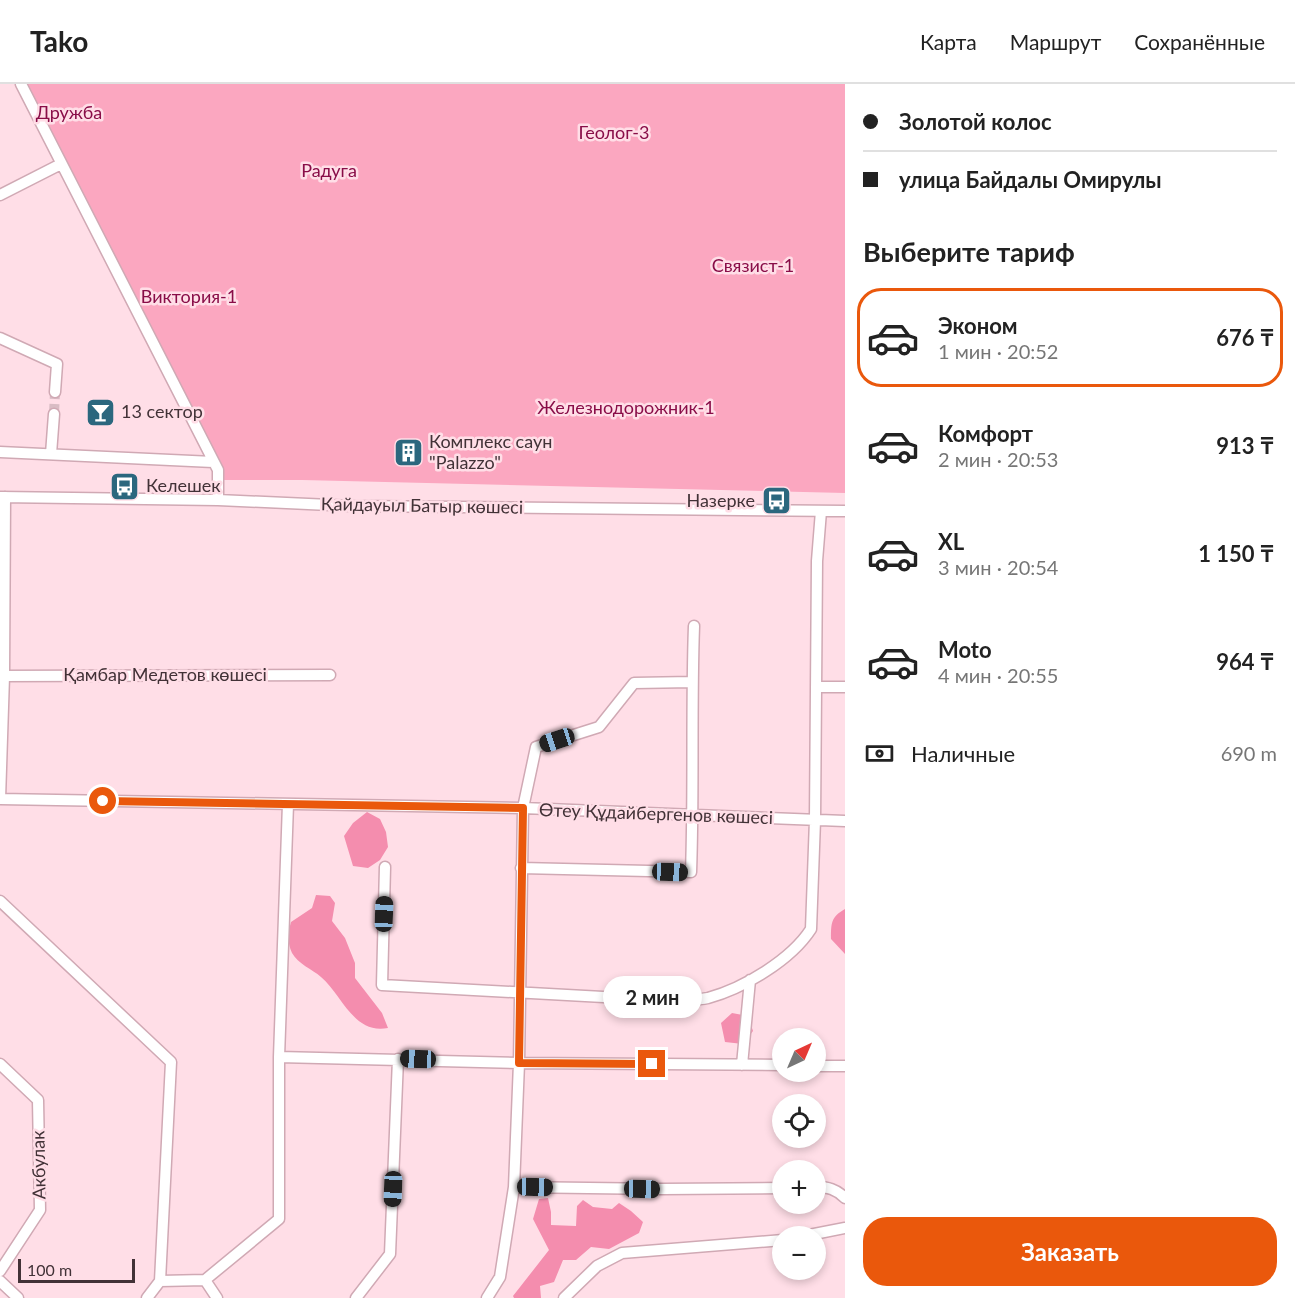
<!DOCTYPE html>
<html lang="ru">
<head>
<meta charset="utf-8">
<style>
  :root { --surface:#fff; --page:#f2f2f2; --text:#222; --muted:#767676; --line:#e0e0e0; --accent:#ea580c }
  body { margin:0; font-family:Lato,sans-serif; background:var(--page); color:var(--text); height:100vh; display:flex; flex-direction:column; font-size:22px; white-space:nowrap }
  * { box-sizing:border-box; margin:0 }
  p { font-size:20px; color:var(--muted) }
  .icon { flex:none; width:33px; height:33px; fill:none; stroke:currentColor; stroke-width:2; stroke-linecap:round; stroke-linejoin:round }
  .map { position:relative; flex:1; overflow:hidden }
  .side { display:flex; flex-direction:column; background:var(--surface); width:450px }
  .side>* { flex:none }
  .guide { display:grid; align-content:center; height:132px; padding:0 18px; background:var(--surface) }
  .needle { width:39px; rotate:44deg }
  .tools { position:absolute; left:772px; top:944px; display:grid; gap:12px }
  .tools a { display:grid; place-items:center; width:54px; height:54px; border-radius:50%; background:var(--surface); box-shadow:0 3px 9px #0003; font-size:30px }
  .scale { position:absolute; left:18px; bottom:15px; width:117px; box-sizing:border-box; padding-left:6px; border:3px solid #423237; border-top:0; font-size:16px; line-height:21px; white-space:nowrap; color:#423237; -webkit-text-stroke:4px #ffdee7; paint-order:stroke }
  .end { position:absolute; width:27px; height:27px; margin:-14px; border:8px solid #ea580c; background:#fff; box-shadow:0 0 0 3px #fff }
  .from { border-radius:50% }
  .bubble { position:absolute; height:42px; border-radius:21px; background:var(--surface); box-shadow:0 3px 9px #0003; font-size:20px; font-weight:700; line-height:42px; text-align:center }
  .car { position:absolute; width:18px; height:36px; margin:-18px -9px; border-radius:8px; box-shadow:0 0 4px 2px #0007; background:linear-gradient(#222 24%,#8ab4d8 0 40%,#222 0 76%,#8ab4d8 0 86%,#222 0) }
  .guide b { display:flex; align-items:center; gap:21px; height:57px; font-size:22px }
  .guide b+b { border-top:2px solid var(--line) }
  .guide i { width:15px; height:15px; background:var(--text) }
  ul { padding:0; list-style:none }
  li { display:flex; align-items:center; gap:18px; height:99px; margin:0 12px 9px; padding:0 6px; border:3px solid transparent; border-radius:24px }
  li div { flex:1 }
  li b { display:block; font-size:22px }
  li em { font-style:normal; font-weight:700 }
  li.active { border-color:var(--accent) }
  li>.icon { width:54px; height:54px; stroke-width:1.5 }
  h2 { padding:0 18px; font-size:27px; line-height:72px }
  .pay { display:flex; align-items:center; gap:15px; height:66px; padding:0 18px; font-size:22px }
  .pay p { margin-inline-start:auto }
  .primary-button { display:flex; gap:12px; margin-top:auto; padding:12px 18px }
  .primary-button a { flex:1; height:69px; border-radius:24px; background:var(--accent); color:#fff; font-size:24px; font-weight:700; line-height:69px; text-align:center }
  header { display:flex; align-items:center; gap:36px; box-sizing:border-box; height:84px; padding:0 30px; background:var(--surface); border-bottom:2px solid var(--line) }
  header strong { font-size:28px }
  nav { display:flex; gap:33px; margin-inline-start:auto; font-size:21px }
  main { display:flex; flex:1; min-height:0 }
  .map>svg:first-child { display:block }
  .green { fill:#fba7c0 }
  .forest { fill:#f48dae }
  .lines { fill:none; stroke-linecap:round; stroke-linejoin:round }
  .minor-tunnel { stroke:#d9bcc4; stroke-width:10; stroke-dasharray:10 5; stroke-linecap:butt }
  .minor-casing { stroke:#d0a9b4; stroke-width:13 }
  .minor { stroke:#fff; stroke-width:10 }
  .route { stroke:#ea580c; stroke-width:8 }
  .labels { text-anchor:middle; stroke-width:5; stroke-linejoin:round; paint-order:stroke }
  .park-label { font-size:18px; fill:#890d48; stroke:#ffdee7 }
  .poi-label { font-size:18px; fill:#423237; stroke:#ffdee7; text-anchor:start }
  .street-label { font-size:18px; fill:#423237; stroke:#ffdee7 }
</style>
</head>
<body>
<header>
<strong>Tako</strong>
<nav><a>Карта</a><a>Маршрут</a><a>Сохранённые</a></nav>
</header>
<main>
<div class="map">
<svg width="845" height="1214" viewBox="0 0 845 1214">
  <rect width="100%" height="100%" fill="#ffdee7"/>
  <path class="green" d="M 21,0 L 845,0 L 845,409 L 302,396 L 218,396 Z"/>
  <path class="forest" d="M 367,728 L 380,735 L 386,748 L 388,763 L 380,776 L 368,784 L 353,782 L 344,752 L 353,739 Z
    M 316,811 L 330,812 L 335,819 L 332,837 L 345,854 L 355,879 L 355,894 L 382,929 L 388,944 C 354,951 342,911 321,893 C 312,885 298,880 292,869 C 287,858 288,849 291,838 L 312,824 Z
    M 845,825 L 845,870 L 831,855 C 831,839 831,833 845,825 Z
    M 732,929 L 748,932 L 753,947 L 743,960 L 725,958 L 721,939 Z
    M 548,1114 L 551,1128 L 551,1141 L 576,1142 L 577,1122 L 583,1116 L 593,1123 L 612,1125 L 619,1119 L 631,1127 L 643,1138 L 639,1149 L 609,1165 L 591,1163 L 576,1176 L 563,1176 L 554,1198 L 540,1202 L 541,1214 L 514,1214 L 513,1212 L 549,1166 L 533,1135 L 539,1115 Z"/>
  <g class="lines">
    <path class="minor-tunnel" d="M 54,330 L 55,308"/>
    <defs>
      <path id="minor" d="M 21,0 L 218,386 L 218,416
        M 0,111 L 61,80
        M 0,254 L 57,280 L 55,308
        M 0,368 L 213,378
        M 51,370 L 54,330
        M 0,413 L 218,416 L 352,422 L 845,427
        M 0,592 L 330,591
        M 692,598 L 634,599 L 599,643 L 536,663 L 523,724 L 519,979 L 514,1103 L 663,1105 L 783,1104
        M 816,603 L 845,603
        M 0,715 L 523,724 L 845,737
        M 0,715 L 4,592 L 5,413
        M 385,783 L 382,901 L 676,917 C 686,916 698,916 708,914 C 744,904 791,876 811,845 L 815,736 L 817,477 L 821,427
        M 521,784 L 691,788 C 694,706 691,624 694,542
        M 0,817 L 171,978 L 160,1197
        M 279,973 L 519,979 L 783,981
        M 0,980 L 38,1016 L 40,1126 L 0,1187
        M 742,981 L 750,896
        M 816,982 L 845,982
        M 816,1103 C 828,1103 836,1105 845,1114
        M 804,1152 L 845,1144
        M 205,1196 L 217,1214
        M 0,1197 L 18,1214
        M 147,1214 L 160,1197 L 205,1196 L 279,1135 L 279,973 L 288,720
        M 356,1214 L 390,1170 L 398,975
        M 487,1214 L 500,1193 L 514,1103
        M 564,1214 L 597,1182 L 622,1169 L 783,1156"/>
    </defs>
    <use href="#minor" class="minor-casing"/>
    <use href="#minor" class="minor"/>
  </g>
  <g class="lines">
    <path class="route" d="M 103,717 L 523,724 L 519,979 L 652,980"/>
  </g>
  <defs>
    <symbol id="bar-square" viewBox="-11 -11 22 22"><rect x="-9" y="-9" width="18" height="18" rx="4" fill="#2b677e" stroke="#ffdee7"/><path d="M-6-5H6L.8 .8V4.5H3.5V6h-7V4.5H-.8V.8Z" fill="#fff"/></symbol>
    <symbol id="building-square" viewBox="-11 -11 22 22"><rect x="-9" y="-9" width="18" height="18" rx="4" fill="#2b677e" stroke="#ffdee7"/><path d="M-4-6H4V6H1V3H-1V6H-4ZM-2.5-4.3h1.7v1.8h-1.7ZM.8-4.3h1.7v1.8H.8ZM-2.5-1h1.7V.8h-1.7ZM.8-1h1.7V.8H.8Z" fill="#fff"/></symbol>
    <symbol id="bus-square" viewBox="-11 -11 22 22"><rect x="-9" y="-9" width="18" height="18" rx="4" fill="#2b677e" stroke="#ffdee7"/><path d="M-5-6H5V4H4V6H2V4H-2V6H-4V4H-5ZM-3.5-4V0h7V-4ZM-3.5 1.2v1.5H-2V1.2ZM2 1.2v1.5H3.5V1.2Z" fill="#fff"/></symbol>
  </defs>
  <g fill-rule="evenodd">
    <use href="#bar-square" x="84" y="312" width="33" height="33"/>
    <use href="#building-square" x="392" y="352" width="33" height="33"/>
    <use href="#bus-square" x="108" y="386" width="33" height="33"/>
    <use href="#bus-square" x="760" y="400" width="33" height="33"/>
  </g>
  <g class="labels">
    <g class="park-label">
      <text x="69" y="35">Дружба</text>
      <text x="614" y="55">Геолог-3</text>
      <text x="329" y="93">Радуга</text>
      <text x="753" y="188">Связист-1</text>
      <text x="189" y="219">Виктория-1</text>
      <text x="626" y="330">Железнодорожник-1</text>
    </g>
    <g class="poi-label">
      <text x="121" y="334">13 сектор</text>
      <text x="429" y="364">Комплекс саун<tspan x="429" dy="21">"Palazzo"</tspan></text>
      <text x="146" y="408">Келешек</text>
      <text x="755" y="423" text-anchor="end">Назерке</text>
    </g>
    <g class="street-label">
      <text transform="translate(422 422) rotate(1)" y="6">Қайдауыл Батыр көшесі</text>
      <text x="165" y="597">Қамбар Медетов көшесі</text>
      <text transform="translate(656 730) rotate(2)" y="6">Өтеу Құдайбергенов көшесі</text>
      <text transform="translate(39 1081) rotate(-91)" y="6">Акбулак</text>
    </g>
  </g>
</svg>
<div class="tools">
<a><svg class="needle" viewBox="-14 -14 28 28"><path d="M0-13l5 13h-10z" fill="#e53935"/><path d="M0 13l5-13h-10z" fill="#767676"/></svg></a>
<a><svg class="icon" aria-label="locate" viewBox="0 0 24 24"><circle cx="12" cy="12" r="6"/><path d="M12 2v4M12 18v4M2 12h4M18 12h4"/></svg></a>
<a>+</a>
<a>−</a>
</div>
<div class="scale">100 m</div>
<i class="end from" style="left:103px;top:717px"></i>
<i class="end" style="left:652px;top:980px"></i>
<div class="bubble" style="left:603px;top:892px;width:99px">2 мин</div>
<i class="car" style="left:557px;top:656px;rotate:252deg"></i>
<i class="car" style="left:670px;top:788px;rotate:92deg"></i>
<i class="car" style="left:384px;top:830px;rotate:2deg"></i>
<i class="car" style="left:418px;top:975px;rotate:272deg"></i>
<i class="car" style="left:535px;top:1103px;rotate:91deg"></i>
<i class="car" style="left:393px;top:1105px;rotate:182deg"></i>
<i class="car" style="left:642px;top:1105px;rotate:91deg"></i>
</div>
<section class="side">
<div class="guide">
<b><i class="from"></i>Золотой колос</b>
<b><i></i>улица Байдалы Омирулы</b>
</div>
<h2>Выберите тариф</h2>
<ul>
<li class="active"><svg class="icon" aria-label="car" viewBox="0 0 24 24"><path d="M5 17H2v-5l4-1 3-4h7l3 4 3 1v5h-3M9 17h6M6 11h13"/><circle cx="7" cy="17" r="2"/><circle cx="17" cy="17" r="2"/></svg><div><b>Эконом</b><p>1 мин · 20:52</p></div><em>676 ₸</em></li>
<li><svg class="icon" aria-label="car" viewBox="0 0 24 24"><path d="M5 17H2v-5l4-1 3-4h7l3 4 3 1v5h-3M9 17h6M6 11h13"/><circle cx="7" cy="17" r="2"/><circle cx="17" cy="17" r="2"/></svg><div><b>Комфорт</b><p>2 мин · 20:53</p></div><em>913 ₸</em></li>
<li><svg class="icon" aria-label="car" viewBox="0 0 24 24"><path d="M5 17H2v-5l4-1 3-4h7l3 4 3 1v5h-3M9 17h6M6 11h13"/><circle cx="7" cy="17" r="2"/><circle cx="17" cy="17" r="2"/></svg><div><b>XL</b><p>3 мин · 20:54</p></div><em>1 150 ₸</em></li>
<li><svg class="icon" aria-label="car" viewBox="0 0 24 24"><path d="M5 17H2v-5l4-1 3-4h7l3 4 3 1v5h-3M9 17h6M6 11h13"/><circle cx="7" cy="17" r="2"/><circle cx="17" cy="17" r="2"/></svg><div><b>Moto</b><p>4 мин · 20:55</p></div><em>964 ₸</em></li>
</ul>
<div class="pay"><svg class="icon" aria-label="cash" viewBox="0 0 24 24"><path d="M3 7h18v10H3z"/><circle cx="12" cy="12" r="2"/></svg>Наличные<p>690 m</p></div>
<div class="primary-button"><a>Заказать</a></div>
</section>
</main>
</body>
</html>
